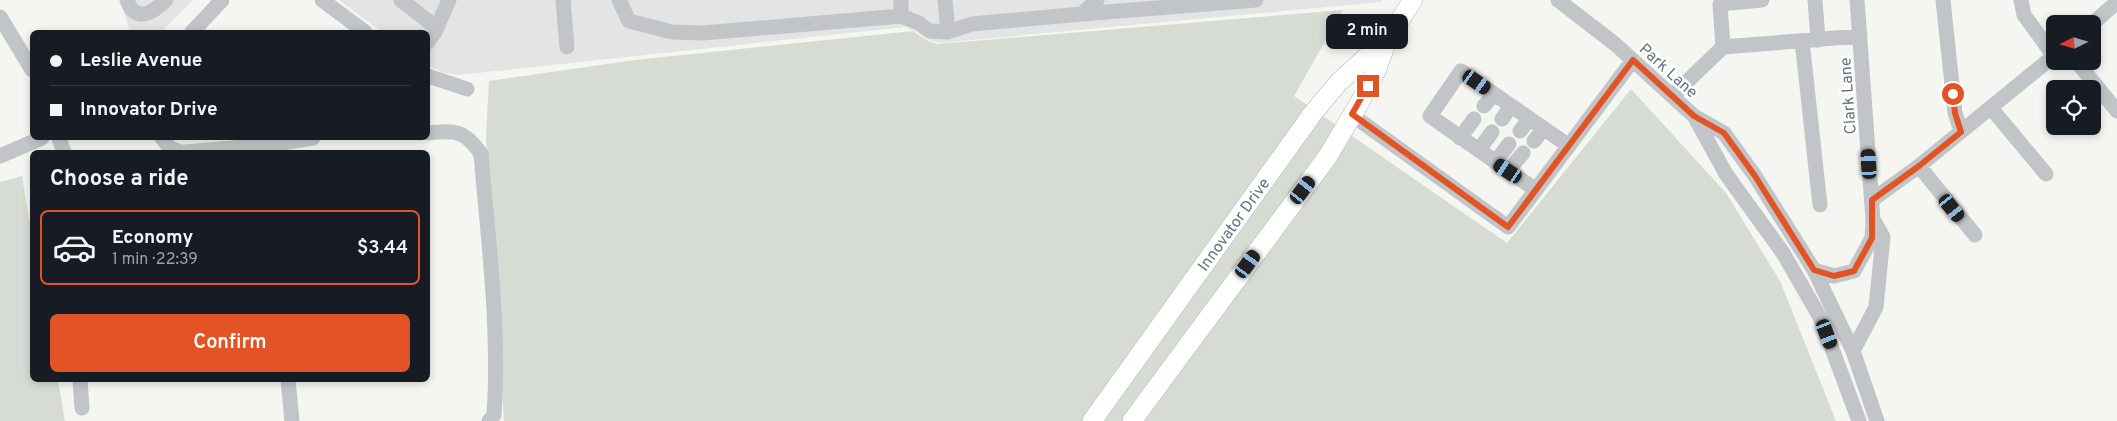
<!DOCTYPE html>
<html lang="en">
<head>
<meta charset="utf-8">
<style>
  :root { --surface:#171b24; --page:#20242c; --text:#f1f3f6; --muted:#9ea1a6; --line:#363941; --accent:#e25325 }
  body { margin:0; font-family:Overpass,sans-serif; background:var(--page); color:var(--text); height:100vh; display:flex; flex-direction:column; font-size:19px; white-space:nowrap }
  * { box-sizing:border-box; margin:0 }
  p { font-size:16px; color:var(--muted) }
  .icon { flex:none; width:28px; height:28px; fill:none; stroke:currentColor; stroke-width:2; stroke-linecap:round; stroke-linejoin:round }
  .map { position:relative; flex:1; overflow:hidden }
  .side { position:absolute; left:30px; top:150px; width:400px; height:232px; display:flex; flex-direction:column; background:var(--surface); border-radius:8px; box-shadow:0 2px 8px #0003 }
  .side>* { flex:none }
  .guide { position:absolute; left:30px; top:30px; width:400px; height:110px; border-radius:8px; box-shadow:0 2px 8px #0003; display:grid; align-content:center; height:110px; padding:0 20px; background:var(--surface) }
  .needle { width:32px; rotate:265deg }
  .buttons { position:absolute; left:2046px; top:15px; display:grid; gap:10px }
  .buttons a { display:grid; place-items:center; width:55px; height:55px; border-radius:8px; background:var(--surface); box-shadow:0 2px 8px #0003; font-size:25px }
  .end { position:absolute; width:22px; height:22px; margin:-11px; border:6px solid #e25325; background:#fff; box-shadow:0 0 0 2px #fff }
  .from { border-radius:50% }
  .bubble { position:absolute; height:35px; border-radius:8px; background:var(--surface); box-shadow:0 2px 8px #0003; font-size:16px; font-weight:600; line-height:35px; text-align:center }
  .car { position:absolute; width:15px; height:30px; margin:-15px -8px; border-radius:6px; box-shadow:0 0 4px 1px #0007; background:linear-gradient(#222 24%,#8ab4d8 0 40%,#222 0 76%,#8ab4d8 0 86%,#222 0) }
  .guide b { display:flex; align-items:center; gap:18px; height:48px; font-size:19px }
  .guide b+b { border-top:1px solid var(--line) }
  .guide i { width:12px; height:12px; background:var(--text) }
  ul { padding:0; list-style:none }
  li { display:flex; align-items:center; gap:15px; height:75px; margin:0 10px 8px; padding:0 10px; border:2px solid var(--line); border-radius:8px }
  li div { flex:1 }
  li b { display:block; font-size:19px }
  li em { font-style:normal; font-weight:600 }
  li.active { border-color:var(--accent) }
  li>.icon { width:45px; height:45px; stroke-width:1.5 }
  h2 { padding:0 20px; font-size:22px; line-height:60px }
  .button { display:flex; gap:10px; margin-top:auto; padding:10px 20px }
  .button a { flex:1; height:58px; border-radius:8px; background:var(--accent); color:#fff; font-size:20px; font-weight:600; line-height:58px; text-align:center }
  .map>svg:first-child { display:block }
  .built { fill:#e3e4e3 }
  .green { fill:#d6dcd3 }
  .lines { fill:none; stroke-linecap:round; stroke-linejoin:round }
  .major-casing { stroke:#b4b8bc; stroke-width:20 }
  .minor { stroke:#c1c5c8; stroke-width:15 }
  .major { stroke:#fff; stroke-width:19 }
  .route { stroke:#e25325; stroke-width:6 }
  .labels { text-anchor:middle; stroke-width:5; stroke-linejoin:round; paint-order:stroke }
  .street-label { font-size:16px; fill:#647583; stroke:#fff }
</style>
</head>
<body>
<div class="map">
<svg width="2117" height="421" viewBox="0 0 2117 421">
  <rect width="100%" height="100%" fill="#f5f5f2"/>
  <path class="built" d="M 120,0 L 193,0 L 161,32 L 130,32 Z
    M 339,0 L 1383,0 L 1381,2 L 939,43 L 932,41 L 919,33 L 905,27 L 458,75 L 444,73 L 428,65 L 428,32 L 382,32 Z"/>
  <path class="green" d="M 1343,10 L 1294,96 L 1507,243 L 1631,89 L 1726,193 L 1780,281 L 1836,421 L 504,421 L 486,137 L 489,81 L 635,60 L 913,31 L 928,41 L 937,44 Z
    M 22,176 L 32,238 L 32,380 L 58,380 L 65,421 L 0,421 L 0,182 Z"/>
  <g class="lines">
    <defs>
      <path id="major" d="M 1092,421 L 1313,113 L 1338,83 L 1385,40
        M 1132,421 L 1328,156 L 1360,102 L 1376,71 L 1388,38 L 1413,0"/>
    </defs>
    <use href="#major" class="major-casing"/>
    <path class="minor" d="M 127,0 C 135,24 153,13 166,0
      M 322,0 L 365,32
      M 401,0 L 437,28
      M 563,0 L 567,47
      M 619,0 L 629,21 L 672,32 L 703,33 L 901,16 L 901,0
      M 945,0 L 948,32
      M 1558,0 L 1615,44 L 1694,116 L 1726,174 L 1783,253 L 1821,319 L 1859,421
      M 1815,0 L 1818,40
      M 1943,0 L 1955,113 L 1961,131
      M 2021,0 L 2024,15 L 2054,56
      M 1082,14 L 1256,0
      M 901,16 L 919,23 L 929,31 L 948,32 L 972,24 L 1082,14 L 1097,0
      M 0,17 L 32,70
      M 2092,24 L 2117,2
      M 192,32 L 222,0
      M 1802,41 L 1820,205
      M 428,42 L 435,32 L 449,0
      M 1723,47 L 1720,4 L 1762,0
      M 2076,61 L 2117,111
      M 428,76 L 467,89
      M 1672,96 L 1723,47 L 1860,36
      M 1484,106 L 1494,94
      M 1991,108 L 2046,174
      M 1352,115 L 1508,227 L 1633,60
      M 1694,116 L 1724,133 L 1755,176 L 1814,270 L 1853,351 L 1877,421
      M 1502,119 L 1511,106
      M 1520,131 L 1529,119
      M 428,133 C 455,130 465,130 481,154 C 488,240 500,328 494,415 L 489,421
      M 59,138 L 64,152
      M 162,138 L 170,148 L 181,152
      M 1460,138 L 1474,119
      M 1534,141 L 1543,129
      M 269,145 L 313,138
      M 1479,150 L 1492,132
      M 184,152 L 269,145 L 270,152
      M 0,156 L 42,138
      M 1495,162 L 1509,144
      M 1919,166 L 1975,235
      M 1508,171 L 1523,153
      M 1536,190 L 1430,116 L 1461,71 L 1569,146
      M 1872,200 L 1919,166 L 2055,55
      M 1814,270 L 1834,276 L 1854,271 L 1872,238 L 1873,220 L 1857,0
      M 1853,351 L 1876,307 L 1883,237 L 1874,221
      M 80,380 L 82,408
      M 288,380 L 292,421"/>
    <use href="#major" class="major"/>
  </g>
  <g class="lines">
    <path class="route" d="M 1368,86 L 1352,114 L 1508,227 L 1633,60 L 1694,116 L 1724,133 L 1755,176 L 1814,270 L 1834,276 L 1854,271 L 1872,238 L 1872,200 L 1919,166 L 1961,132 L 1955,113 L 1953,94"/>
  </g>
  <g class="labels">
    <g class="street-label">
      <text transform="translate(1669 70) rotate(42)" y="6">Park Lane</text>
      <text transform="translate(1847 96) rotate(-94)" y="6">Clark Lane</text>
      <text transform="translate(1233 224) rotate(-54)" y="6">Innovator Drive</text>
    </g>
  </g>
</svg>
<div class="buttons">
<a><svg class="needle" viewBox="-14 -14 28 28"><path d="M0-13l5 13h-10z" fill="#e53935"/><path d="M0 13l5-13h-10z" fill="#9ea1a6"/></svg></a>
<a><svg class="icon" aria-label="locate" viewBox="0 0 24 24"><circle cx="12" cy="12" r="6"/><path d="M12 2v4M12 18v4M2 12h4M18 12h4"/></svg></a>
</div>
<i class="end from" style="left:1953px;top:94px"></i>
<i class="end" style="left:1368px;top:86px"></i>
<div class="bubble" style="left:1326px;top:14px;width:82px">2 min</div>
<i class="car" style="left:1477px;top:82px;rotate:125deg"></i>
<i class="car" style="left:1869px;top:164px;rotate:356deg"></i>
<i class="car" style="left:1508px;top:171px;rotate:304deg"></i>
<i class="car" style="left:1303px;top:190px;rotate:37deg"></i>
<i class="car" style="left:1952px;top:208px;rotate:141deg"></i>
<i class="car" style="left:1248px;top:264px;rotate:36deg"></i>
<i class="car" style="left:1827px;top:334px;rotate:159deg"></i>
<div class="guide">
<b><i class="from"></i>Leslie Avenue</b>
<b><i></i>Innovator Drive</b>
</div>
<section class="side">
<h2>Choose a ride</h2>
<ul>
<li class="active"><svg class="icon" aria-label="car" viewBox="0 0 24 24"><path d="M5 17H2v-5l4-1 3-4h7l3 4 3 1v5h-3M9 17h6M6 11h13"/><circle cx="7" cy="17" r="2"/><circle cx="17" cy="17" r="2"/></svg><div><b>Economy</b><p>1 min · 22:39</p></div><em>$3.44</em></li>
</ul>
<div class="button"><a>Confirm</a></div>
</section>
</div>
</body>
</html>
